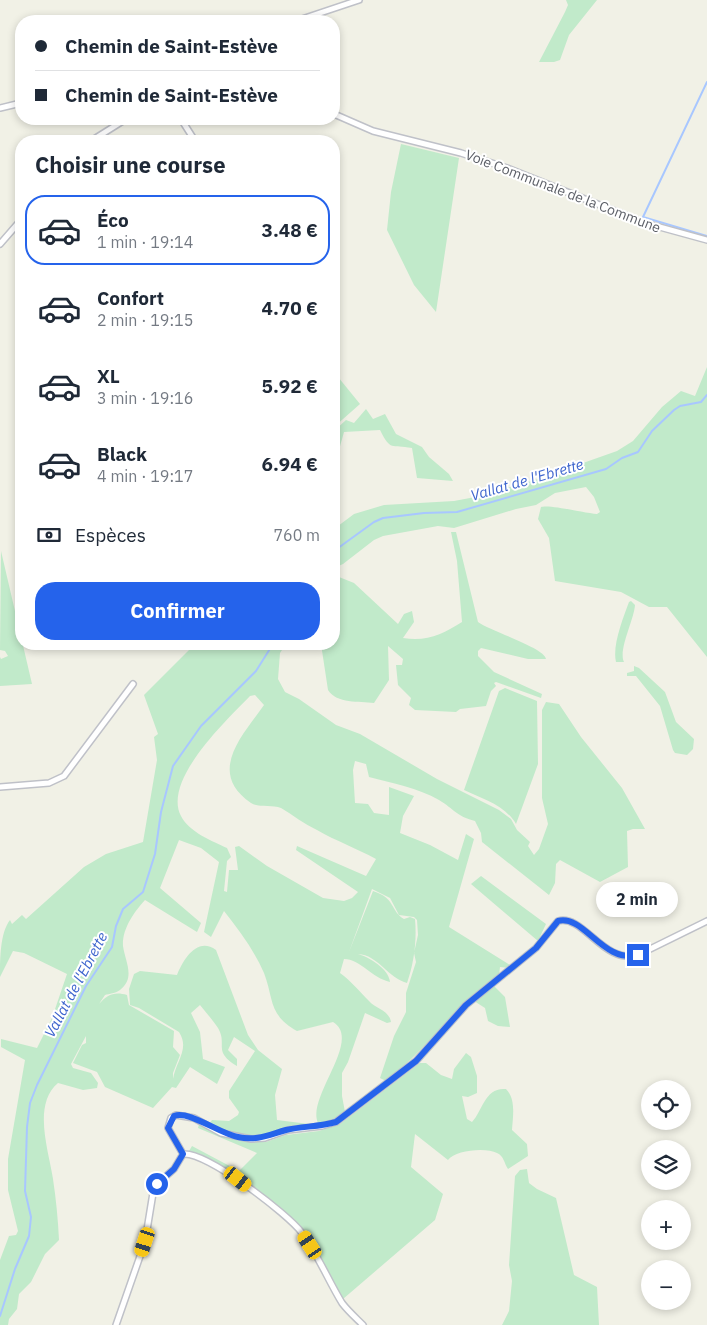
<!DOCTYPE html>
<html lang="fr">
<head>
<meta charset="utf-8">
<style>
  :root { --surface:#fff; --page:#f6f6f7; --text:#1f2937; --muted:#747a83; --line:#e0e1e3; --accent:#2563eb }
  body { margin:0; font-family:"IBM Plex Sans",sans-serif; background:var(--page); color:var(--text); height:100vh; display:flex; flex-direction:column; font-size:19px; white-space:nowrap }
  * { box-sizing:border-box; margin:0 }
  p { font-size:16px; color:var(--muted) }
  .icon { flex:none; width:28px; height:28px; fill:none; stroke:currentColor; stroke-width:2; stroke-linecap:round; stroke-linejoin:round }
  .map { position:relative; flex:1; overflow:hidden }
  .drawer { position:absolute; left:15px; top:135px; width:325px; height:515px; display:flex; flex-direction:column; background:var(--surface); border-radius:20px; box-shadow:0 2px 8px #0003 }
  .drawer>* { flex:none }
  .hud { position:absolute; left:15px; top:15px; width:325px; height:110px; border-radius:20px; box-shadow:0 2px 8px #0003; display:grid; align-content:center; height:110px; padding:0 20px; background:var(--surface) }
  .fabs { position:absolute; left:641px; top:1080px; display:grid; gap:10px }
  .fabs a { display:grid; place-items:center; width:50px; height:50px; border-radius:50%; background:var(--surface); box-shadow:0 2px 8px #0003; font-size:25px }
  .end { position:absolute; width:22px; height:22px; margin:-11px; border:6px solid #2563eb; background:#fff; box-shadow:0 0 0 2px #fff }
  .from { border-radius:50% }
  .bubble { position:absolute; height:35px; border-radius:18px; background:var(--surface); box-shadow:0 2px 8px #0003; font-size:16px; font-weight:700; line-height:35px; text-align:center }
  .car { position:absolute; width:15px; height:30px; margin:-15px -8px; border-radius:6px; box-shadow:0 0 4px 1px #0007; background:linear-gradient(#f5c518 24%,#345 0 40%,#f5c518 0 76%,#345 0 86%,#f5c518 0) }
  .hud b { display:flex; align-items:center; gap:18px; height:48px; font-size:19px }
  .hud b+b { border-top:1px solid var(--line) }
  .hud i { width:12px; height:12px; background:var(--text) }
  ul { padding:0; list-style:none }
  li { display:flex; align-items:center; gap:15px; height:70px; margin:0 10px 8px; padding:0 10px; border:2px solid transparent; border-radius:20px }
  li div { flex:1 }
  li b { display:block; font-size:19px }
  li em { font-style:normal; font-weight:700 }
  li.active { border-color:var(--accent) }
  li>.icon { width:45px; height:45px; stroke-width:1.5 }
  h2 { padding:0 20px; font-size:22px; line-height:60px }
  .pay { display:flex; align-items:center; gap:12px; height:55px; padding:0 20px; font-size:19px }
  .pay p { margin-inline-start:auto }
  .button { display:flex; gap:10px; margin-top:auto; padding:10px 20px }
  .button a { flex:1; height:58px; border-radius:20px; background:var(--accent); color:#fff; font-size:20px; font-weight:700; line-height:58px; text-align:center }
  .map>svg:first-child { display:block }
  .green { fill:#c1eaca; fill-rule:evenodd }
  .lines { fill:none; stroke-linecap:round; stroke-linejoin:round }
  .stream { stroke:#a8c7ff; stroke-width:2 }
  .minor-casing { stroke:#bfc1c8; stroke-width:8 }
  .minor { stroke:#fff; stroke-width:5 }
  .route { stroke:#2563eb; stroke-width:6 }
  .labels { text-anchor:middle; stroke-width:4; stroke-linejoin:round; paint-order:stroke }
  .street-label { font-size:14px; fill:#5d6068; stroke:#fff }
  .water-label { font-size:15px; font-style:italic; fill:#3f66ce; stroke:#fff }
</style>
</head>
<body>
<div class="map">
<svg width="707" height="1325" viewBox="0 0 707 1325">
  <rect width="100%" height="100%" fill="#f1f1e6"/>
  <path class="green" d="M 566,0 L 597,0 L 569,35 L 560,60 L 554,62 L 539,62 L 565,12 L 568,5 Z
    M 401,144 L 459,158 L 436,312 L 414,285 L 387,230 L 391,192 Z
    M 707,367 L 707,657 L 667,607 L 649,607 L 621,592 L 555,581 L 549,538 L 538,519 L 541,507 C 549,504 584,513 597,514 L 600,512 L 594,497 L 586,487 L 555,493 L 536,505 L 516,509 L 454,528 L 438,526 L 383,536 L 374,540 L 343,564 L 334,568 L 334,529 L 354,514 L 384,505 L 454,501 L 470,498 L 535,480 L 617,451 L 633,441 L 662,407 L 681,391 L 695,396 Z
    M 334,372 L 360,404 L 334,427 Z
    M 366,409 L 373,419 L 385,414 L 396,434 L 422,447 L 429,457 L 449,474 L 453,481 L 417,478 L 412,448 C 391,444 391,452 380,430 L 344,432 C 342,440 339,448 338,456 C 337,467 344,476 334,483 L 334,431 L 346,420 L 354,423 Z
    M 451,532 L 456,532 L 478,622 C 490,631 545,648 546,659 L 528,659 L 481,648 L 478,651 L 478,656 L 494,672 L 542,694 L 541,698 L 496,682 L 494,683 L 496,686 L 491,691 L 486,706 L 460,709 L 456,712 L 415,710 L 409,705 L 411,698 L 398,685 L 396,665 L 402,665 L 403,659 L 388,646 L 389,680 L 374,703 C 359,701 337,704 328,690 L 321,644 L 334,644 L 334,575 L 354,583 L 398,624 L 404,614 L 412,611 L 414,622 L 403,638 C 427,642 443,634 462,622 L 457,561 Z
    M 1,551 L 32,684 L 0,686 L 0,657 L 1,659 L 8,656 L 5,651 L 0,650 Z
    M 631,601 L 635,605 C 634,620 618,650 624,662 L 616,662 C 612,646 623,618 629,602 Z
    M 195,644 L 286,644 L 280,653 L 278,679 L 285,692 L 299,699 L 336,725 L 360,734 L 437,779 L 499,810 L 511,819 L 517,830 L 530,842 L 528,846 L 534,855 L 539,849 L 548,824 L 542,798 L 542,710 L 546,702 L 559,704 L 581,737 L 622,788 L 645,829 L 633,829 L 627,831 L 628,867 L 600,882 L 560,860 L 556,864 L 555,883 L 549,895 L 482,842 L 481,833 L 475,821 C 456,816 454,809 439,800 C 418,788 392,783 369,777 L 366,764 L 355,761 L 353,770 L 355,803 L 368,804 L 374,813 L 389,815 L 389,787 L 414,796 L 403,816 L 400,833 L 430,845 L 458,860 L 466,834 L 474,839 L 449,927 L 510,965 L 509,968 L 500,967 L 499,975 L 491,983 L 505,997 L 510,1027 L 498,1026 L 488,1021 L 485,1008 L 471,999 C 441,1026 419,1055 386,1081 L 380,1078 L 394,1036 L 406,1012 L 406,993 L 416,962 L 414,953 L 418,935 L 417,920 L 414,917 L 399,915 L 390,898 L 372,889 L 349,952 L 373,891 C 396,898 390,911 404,919 L 410,917 L 415,919 C 417,941 414,963 407,983 C 388,978 378,955 358,954 C 369,957 389,969 390,982 C 372,978 360,959 344,959 L 340,973 C 351,981 359,991 369,1001 C 376,1009 389,1010 391,1022 L 387,1023 L 365,1013 L 348,1062 L 342,1073 L 342,1096 L 345,1112 L 332,1120 L 318,1123 C 306,1097 363,1040 333,1022 L 297,1031 C 268,1015 274,999 264,973 C 254,950 239,930 224,911 L 211,937 L 204,932 L 219,862 L 201,848 L 179,840 L 160,888 L 201,923 L 197,932 L 145,900 C 134,912 122,929 123,946 C 125,961 136,978 120,990 C 116,993 109,994 105,995 L 99,1004 C 107,995 114,991 127,995 L 129,1005 L 174,1031 L 173,1047 L 180,1055 L 173,1073 L 173,1079 C 176,1061 190,1049 179,1032 L 139,1008 L 130,1005 L 129,989 L 134,974 L 140,971 L 177,975 C 183,960 197,936 216,950 L 248,1035 L 258,1050 L 282,1069 L 275,1095 L 277,1120 L 309,1124 L 308,1126 C 273,1135 243,1147 209,1124 L 212,1120 L 229,1121 L 238,1115 L 239,1112 L 229,1098 L 229,1091 L 255,1051 L 234,1037 L 228,1050 L 237,1059 L 237,1066 C 212,1051 228,1045 218,1028 C 213,1020 206,1013 200,1005 L 191,1013 L 200,1032 L 203,1059 L 225,1067 L 217,1084 L 190,1067 L 176,1088 L 172,1087 L 153,1108 L 105,1087 L 97,1072 L 73,1063 L 82,1045 L 86,1043 L 86,1036 L 71,1064 L 73,1068 L 91,1073 L 98,1083 L 97,1088 L 83,1090 L 58,1083 C 32,1105 49,1151 53,1179 C 56,1199 58,1219 59,1240 L 45,1254 L 31,1282 L 19,1294 L 17,1309 L 9,1319 L 8,1325 L 0,1325 L 0,1260 L 9,1236 L 16,1235 L 18,1231 L 8,1190 L 8,1159 L 25,1060 L 1,1047 L 1,1039 L 37,1048 L 52,1018 L 67,974 L 24,953 L 13,951 L 0,977 C 0,959 0,933 10,920 L 12,924 L 22,915 L 26,919 L 84,867 L 106,854 L 143,842 L 157,760 L 154,737 L 158,734 L 144,695 ZM 255,695 L 264,705 C 243,735 206,772 251,803 C 259,808 272,804 281,808 C 293,815 304,824 317,830 C 336,841 356,848 376,859 L 366,876 L 297,846 L 296,850 L 358,892 L 352,898 L 344,901 L 323,898 L 267,866 L 239,846 L 235,847 L 238,870 L 229,870 L 227,892 L 224,891 L 227,861 L 231,857 L 227,848 C 212,841 189,832 181,816 C 162,780 228,719 250,696 Z
    M 634,666 L 639,668 L 665,692 L 676,722 L 694,739 L 693,749 L 687,755 L 675,753 L 673,750 L 660,706 L 636,676 L 627,676 L 627,673 L 634,671 Z
    M 505,688 L 537,701 L 538,764 L 516,824 C 505,805 483,799 464,790 L 499,691 Z
    M 481,876 L 546,924 L 538,941 L 471,884 Z
    M 466,1053 L 471,1057 L 477,1076 L 477,1093 L 468,1097 L 462,1096 L 467,1119 L 472,1122 C 483,1110 485,1087 506,1089 C 516,1099 513,1116 512,1130 L 527,1144 L 528,1156 L 508,1169 C 504,1163 504,1156 497,1153 C 486,1147 455,1150 448,1160 L 415,1134 L 411,1167 L 443,1194 L 435,1220 L 343,1299 L 323,1263 L 283,1213 L 228,1170 L 189,1151 L 192,1146 L 239,1171 L 257,1153 L 198,1128 L 199,1124 L 246,1141 L 266,1142 L 286,1135 L 319,1131 L 340,1124 L 420,1063 L 426,1063 L 441,1075 L 452,1079 L 454,1069 Z
    M 527,1169 L 529,1183 L 537,1189 L 556,1198 L 574,1275 L 597,1287 L 599,1325 L 502,1325 L 509,1311 L 512,1281 L 509,1265 L 515,1176 L 520,1170 Z"/>
  <g class="lines">
    <path class="stream" d="M 707,82 L 643,217 L 707,236
      M 334,551 L 374,522 L 383,518 L 424,513 L 457,512 L 606,469 L 622,458 L 638,452 L 652,431 L 674,410 L 680,406 L 701,402 L 707,395
      M 0,1316 L 15,1269 L 29,1236 L 31,1217 L 25,1191 L 27,1127 L 30,1103 L 37,1085 L 86,986 L 112,947 L 116,926 L 123,909 L 143,892 L 155,854 L 161,812 L 173,766 L 201,726 L 256,671 L 273,644"/>
    <defs>
      <path id="minor" d="M 296,21 L 359,0
        M 0,108 L 21,103
        M 334,114 L 373,131 L 461,153 L 507,168 L 645,223 L 707,240
        M 181,119 L 195,141
        M 91,141 L 126,119
        M 0,244 L 21,220
        M 0,787 L 49,783 L 64,776 L 133,684
        M 183,1154 L 168,1128 L 171,1118 L 176,1115 L 194,1118 L 221,1133 L 251,1139 L 265,1138 L 288,1130 L 322,1126 L 336,1122 L 416,1061 L 466,1005 L 536,948 L 558,921 C 584,914 603,965 638,955 L 707,921
        M 183,1154 C 206,1151 288,1214 302,1233 C 318,1255 328,1280 342,1303 C 348,1311 356,1318 363,1325
        M 116,1325 L 145,1242 L 153,1193 L 157,1184 L 174,1169 L 183,1154"/>
    </defs>
    <use href="#minor" class="minor-casing"/>
    <use href="#minor" class="minor"/>
  </g>
  <g class="lines">
    <path class="route" d="M 157,1184 L 174,1169 L 183,1154 L 168,1128 L 174,1116 C 189,1110 220,1134 238,1137 C 257,1141 268,1135 286,1130 C 303,1126 319,1127 336,1122 L 416,1061 L 466,1005 L 536,948 L 558,921 C 584,914 603,964 638,955"/>
  </g>
  <g class="labels">
    <g class="street-label">
      <text transform="translate(563 191) rotate(21)" y="5">Voie Communale de la Commune</text>
    </g>
    <g class="water-label">
      <text transform="translate(527 480) rotate(-16)" y="5">Vallat de l'Ebrette</text>
      <text transform="translate(76 985) rotate(-62)" y="5">Vallat de l'Ebrette</text>
    </g>
  </g>
</svg>
<div class="fabs">
<a><svg class="icon" aria-label="locate" viewBox="0 0 24 24"><circle cx="12" cy="12" r="6"/><path d="M12 2v4M12 18v4M2 12h4M18 12h4"/></svg></a>
<a><svg class="icon" aria-label="layers" viewBox="0 0 24 24"><path d="M12 4l9 5-9 5-9-5zM3 14l9 5 9-5"/></svg></a>
<a>+</a>
<a>−</a>
</div>
<i class="end from" style="left:157px;top:1184px"></i>
<i class="end" style="left:638px;top:955px"></i>
<div class="bubble" style="left:596px;top:882px;width:82px">2 min</div>
<i class="car" style="left:238px;top:1179px;rotate:128deg"></i>
<i class="car" style="left:145px;top:1242px;rotate:198deg"></i>
<i class="car" style="left:310px;top:1245px;rotate:327deg"></i>
<div class="hud">
<b><i class="from"></i>Chemin de Saint-Estève</b>
<b><i></i>Chemin de Saint-Estève</b>
</div>
<section class="drawer">
<h2>Choisir une course</h2>
<ul>
<li class="active"><svg class="icon" aria-label="car" viewBox="0 0 24 24"><path d="M5 17H2v-5l4-1 3-4h7l3 4 3 1v5h-3M9 17h6M6 11h13"/><circle cx="7" cy="17" r="2"/><circle cx="17" cy="17" r="2"/></svg><div><b>Éco</b><p>1 min · 19:14</p></div><em>3.48 €</em></li>
<li><svg class="icon" aria-label="car" viewBox="0 0 24 24"><path d="M5 17H2v-5l4-1 3-4h7l3 4 3 1v5h-3M9 17h6M6 11h13"/><circle cx="7" cy="17" r="2"/><circle cx="17" cy="17" r="2"/></svg><div><b>Confort</b><p>2 min · 19:15</p></div><em>4.70 €</em></li>
<li><svg class="icon" aria-label="car" viewBox="0 0 24 24"><path d="M5 17H2v-5l4-1 3-4h7l3 4 3 1v5h-3M9 17h6M6 11h13"/><circle cx="7" cy="17" r="2"/><circle cx="17" cy="17" r="2"/></svg><div><b>XL</b><p>3 min · 19:16</p></div><em>5.92 €</em></li>
<li><svg class="icon" aria-label="car" viewBox="0 0 24 24"><path d="M5 17H2v-5l4-1 3-4h7l3 4 3 1v5h-3M9 17h6M6 11h13"/><circle cx="7" cy="17" r="2"/><circle cx="17" cy="17" r="2"/></svg><div><b>Black</b><p>4 min · 19:17</p></div><em>6.94 €</em></li>
</ul>
<div class="pay"><svg class="icon" aria-label="cash" viewBox="0 0 24 24"><path d="M3 7h18v10H3z"/><circle cx="12" cy="12" r="2"/></svg>Espèces<p>760 m</p></div>
<div class="button"><a>Confirmer</a></div>
</section>
</div>
</body>
</html>
